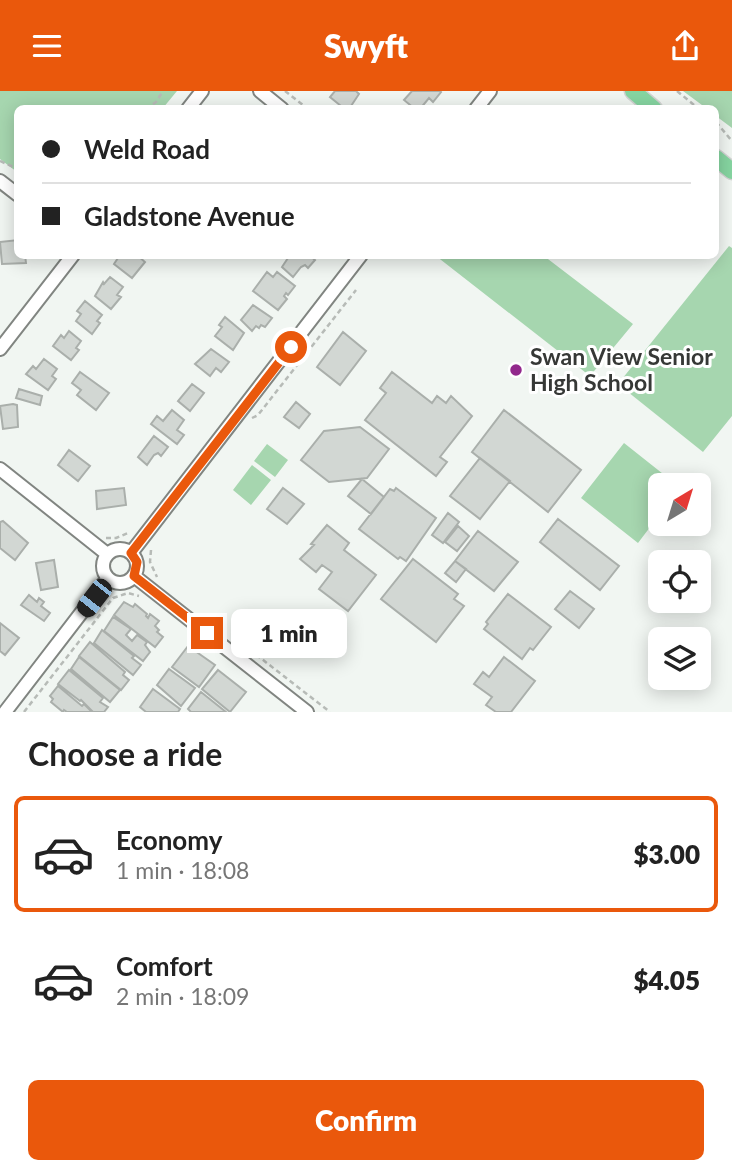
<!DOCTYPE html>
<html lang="en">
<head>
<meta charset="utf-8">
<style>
  :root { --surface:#fff; --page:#f2f2f2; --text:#222; --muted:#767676; --line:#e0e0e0; --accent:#ea580c }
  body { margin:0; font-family:Lato,sans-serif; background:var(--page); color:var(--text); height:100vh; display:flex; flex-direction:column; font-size:26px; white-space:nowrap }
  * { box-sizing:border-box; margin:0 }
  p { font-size:23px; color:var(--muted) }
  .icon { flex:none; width:38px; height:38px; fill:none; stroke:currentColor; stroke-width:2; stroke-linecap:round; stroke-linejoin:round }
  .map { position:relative; height:621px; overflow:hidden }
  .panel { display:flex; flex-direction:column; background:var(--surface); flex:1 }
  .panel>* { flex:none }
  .top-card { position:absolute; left:14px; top:14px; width:705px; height:154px; border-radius:10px; box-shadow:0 4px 18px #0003; display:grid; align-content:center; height:154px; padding:0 28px; background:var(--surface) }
  .needle { width:46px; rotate:38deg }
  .tools { position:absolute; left:648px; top:382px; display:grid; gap:14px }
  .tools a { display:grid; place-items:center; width:63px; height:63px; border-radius:10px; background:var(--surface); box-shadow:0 4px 18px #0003; font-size:35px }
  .end { position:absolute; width:32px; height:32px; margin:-16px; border:9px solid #ea580c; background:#fff; box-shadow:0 0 0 4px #fff }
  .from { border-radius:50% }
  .bubble { position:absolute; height:49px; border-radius:10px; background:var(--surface); box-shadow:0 4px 18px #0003; font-size:23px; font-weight:800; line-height:49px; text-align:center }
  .car { position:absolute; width:21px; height:42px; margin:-21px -10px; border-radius:9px; box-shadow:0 0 5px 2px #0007; background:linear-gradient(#222 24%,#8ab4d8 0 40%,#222 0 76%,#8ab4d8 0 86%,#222 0) }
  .top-card b { display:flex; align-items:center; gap:24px; height:66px; font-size:26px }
  .top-card b+b { border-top:2px solid var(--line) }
  .top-card i { width:18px; height:18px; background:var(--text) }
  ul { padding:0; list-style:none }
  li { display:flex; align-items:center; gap:21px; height:116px; margin:0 14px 10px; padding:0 14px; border:4px solid transparent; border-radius:10px }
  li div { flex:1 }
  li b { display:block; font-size:26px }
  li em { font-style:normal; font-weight:800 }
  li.selected { border-color:var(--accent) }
  li>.icon { width:63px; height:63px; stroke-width:1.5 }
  h2 { padding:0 28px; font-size:32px; line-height:84px }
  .primary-button { display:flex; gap:14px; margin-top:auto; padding:14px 28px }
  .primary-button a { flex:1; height:80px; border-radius:10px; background:var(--accent); color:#fff; font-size:28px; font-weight:800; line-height:80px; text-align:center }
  header { display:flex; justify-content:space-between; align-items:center; height:91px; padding:0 28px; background:var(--accent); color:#fff; font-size:32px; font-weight:800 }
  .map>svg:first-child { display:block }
  .green { fill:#a6d6af }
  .building { fill:#d2d7d3; stroke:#aaafab; stroke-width:2 }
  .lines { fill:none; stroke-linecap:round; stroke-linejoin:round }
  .minor-casing { stroke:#818581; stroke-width:16 }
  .major-casing { stroke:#d3d3d3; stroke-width:19 }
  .path { stroke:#b7bbb7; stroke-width:2.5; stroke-dasharray:5 3.5; stroke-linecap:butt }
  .minor { stroke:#fff; stroke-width:12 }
  .major { stroke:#86d5a1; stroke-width:16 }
  .route { stroke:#ea580c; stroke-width:9 }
  .poi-dot { fill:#92288c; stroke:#fff; stroke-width:2.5 }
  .labels { text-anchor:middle; stroke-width:6; stroke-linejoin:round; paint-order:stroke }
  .poi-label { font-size:23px; font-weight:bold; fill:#363836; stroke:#fff; text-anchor:start }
</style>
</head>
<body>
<header><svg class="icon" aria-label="menu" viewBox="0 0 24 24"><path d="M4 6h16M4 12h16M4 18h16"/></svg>Swyft<svg class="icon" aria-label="share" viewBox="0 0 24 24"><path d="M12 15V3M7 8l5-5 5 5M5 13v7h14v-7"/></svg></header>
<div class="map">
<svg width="732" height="621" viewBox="0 0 732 621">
  <rect width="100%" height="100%" fill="#f1f6f2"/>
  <path class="green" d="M 0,0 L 177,0 L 163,17 L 18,18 L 17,81 L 0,68 Z
    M 683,0 L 732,0 L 732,37 L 716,25 L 716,18 L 706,17 Z
    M 729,155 L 732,157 L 732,325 L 703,361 L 618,293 Z
    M 436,165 L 544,165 L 633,233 L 590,285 Z
    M 624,352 L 677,394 L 660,394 L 660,423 L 638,452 L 581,407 Z
    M 267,353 L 288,369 L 275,386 L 254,370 Z
    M 252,374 L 271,389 L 251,414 L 233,399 Z"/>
  <path class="building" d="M 335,0 L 356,0 L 359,3 L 349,18 L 340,18 L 341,15 L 330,6 Z
    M 412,0 L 440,0 L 441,1 L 433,11 L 429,7 L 420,18 L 415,18 L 404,9 Z
    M 18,149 L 18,164 L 25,164 L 26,172 L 2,173 L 0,151 Z
    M 120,164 L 137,164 L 145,171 L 132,187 L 114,173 Z
    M 290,164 L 309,164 L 315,169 L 308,177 L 305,174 L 301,176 L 293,186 L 282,176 Z
    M 267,181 L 273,186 L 277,181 L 295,195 L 288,204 L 286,202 L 284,205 L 287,208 L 278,219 L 253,200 Z
    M 110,186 L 123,196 L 117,204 L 121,206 L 111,218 L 95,205 L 103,191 L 104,193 Z
    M 85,210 L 102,224 L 97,230 L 100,232 L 92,243 L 76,230 L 81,223 L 77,220 Z
    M 253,214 L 272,227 L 265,236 L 261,234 L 259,237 L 256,235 L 252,240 L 241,229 Z
    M 225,226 L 244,242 L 233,259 L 215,245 L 222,236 L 219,234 Z
    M 69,240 L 81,250 L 76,257 L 79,259 L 71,269 L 53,255 L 61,244 L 64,247 Z
    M 343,241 L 366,260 L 340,294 L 317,276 Z
    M 211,258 L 229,271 L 221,281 L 216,277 L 210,285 L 195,273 Z
    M 44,268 L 57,278 L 52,285 L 56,288 L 48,299 L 26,283 L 33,275 L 36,278 Z
    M 80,281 L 109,302 L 96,319 L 77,304 L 81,299 L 72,292 Z
    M 392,281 L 432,312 L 437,305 L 446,312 L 451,305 L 472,325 L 440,366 L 447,371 L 436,385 L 365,329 L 386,302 L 380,297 Z
    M 192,293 L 204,302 L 190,320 L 178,310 Z
    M 19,298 L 42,305 L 40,314 L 16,307 Z
    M 296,311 L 310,323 L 299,337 L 284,326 Z
    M 13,313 L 17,314 L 18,336 L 3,338 L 0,315 Z
    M 172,319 L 184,329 L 177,339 L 184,344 L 177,353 L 151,333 L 157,325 L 163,330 Z
    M 504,319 L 581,379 L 548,421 L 472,361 Z
    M 360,336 L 389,358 L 367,387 L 329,391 L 301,369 L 324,340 Z
    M 154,345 L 168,356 L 161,365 L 158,362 L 154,364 L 147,374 L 138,366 Z
    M 69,359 L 90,375 L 78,390 L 58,374 Z
    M 480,367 L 510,390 L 480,428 L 450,405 Z
    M 362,388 L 384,406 L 371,423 L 348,405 Z
    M 124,397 L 126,414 L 97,418 L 96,400 Z
    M 283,397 L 304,413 L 287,433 L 267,418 Z
    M 396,397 L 436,427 L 406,470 L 400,466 L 398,468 L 359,438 L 390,398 L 394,400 Z
    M 448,422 L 459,431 L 443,452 L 432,444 Z
    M 558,428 L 619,475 L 600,499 L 540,451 Z
    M 3,430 L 28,452 L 15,469 L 0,457 L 0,431 Z
    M 327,434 L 349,452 L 344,459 L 376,484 L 348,520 L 319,498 L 332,481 L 322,474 L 316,481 L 300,468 L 314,454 L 311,453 Z
    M 458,435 L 469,445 L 457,460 L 445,451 Z
    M 478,440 L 518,471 L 494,500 L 455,470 Z
    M 413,468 L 458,503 L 454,508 L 464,515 L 436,551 L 381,508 Z
    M 54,469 L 58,496 L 41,499 L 36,472 Z
    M 455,470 L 466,478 L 456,491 L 445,482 Z
    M 570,500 L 594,518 L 579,537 L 555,518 Z
    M 508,503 L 551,536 L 533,559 L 530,557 L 522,568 L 484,538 L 488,533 L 486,531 Z
    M 29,504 L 37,511 L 39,507 L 44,511 L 41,515 L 50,522 L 44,530 L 21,514 Z
    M 124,511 L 133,516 L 135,513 L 147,523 L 146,525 L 148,527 L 150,523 L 159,530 L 155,535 L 159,539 L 157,541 L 163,546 L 155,556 L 114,524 Z
    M 113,526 L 131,538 L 126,544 L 132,550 L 137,544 L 147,551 L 145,554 L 150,561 L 143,570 L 104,540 Z
    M 0,532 L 19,547 L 5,564 L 0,560 Z
    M 102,539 L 134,565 L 132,567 L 141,574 L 133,584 L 94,552 Z
    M 90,551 L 125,581 L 123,584 L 129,589 L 121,599 L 79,565 Z
    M 188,555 L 215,574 L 199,596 L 172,576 Z
    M 79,566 L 120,599 L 110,611 L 71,578 Z
    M 504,566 L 535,590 L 511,621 L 496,621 L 486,614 L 492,606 L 474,593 L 483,581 L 489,586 Z
    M 169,578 L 195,597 L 181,615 L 157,594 Z
    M 69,579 L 103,607 L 100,611 L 108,616 L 104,621 L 93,621 L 81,609 L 80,610 L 58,593 Z
    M 218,579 L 246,601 L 230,621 L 202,598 Z
    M 58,595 L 82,615 L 84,613 L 92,621 L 67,621 L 64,619 L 63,621 L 51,611 L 53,608 L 50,605 Z
    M 153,598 L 180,618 L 178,621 L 146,621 L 140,616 Z
    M 201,601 L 226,621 L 191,621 L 188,618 Z"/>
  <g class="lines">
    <defs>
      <path id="minor" d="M 260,0 L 282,18
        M 188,18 L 202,0
        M 476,18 L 490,0
        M 0,90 L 18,104
        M 0,258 L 73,164
        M 0,378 L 107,463
        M103 475a17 17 0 1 1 34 0a17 17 0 1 1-34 0Z
        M 131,462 L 361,164
        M 134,485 L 307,621
        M 5,621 L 108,487"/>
      <path id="major" d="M 633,0 L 654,18
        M 716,67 L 732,80"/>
    </defs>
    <use href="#minor" class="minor-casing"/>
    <use href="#major" class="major-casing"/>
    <path class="path" d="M 285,0 L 308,18
      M 677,0 L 699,18
      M 146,18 L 156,11 L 163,0
      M 716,31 L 732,50
      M 0,70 L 18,78
      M 252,327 L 258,324 L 356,199
      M 106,447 L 116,447 L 128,442
      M 151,459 L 150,471 L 157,486
      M 236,548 L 330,621
      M 24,621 L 113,507 L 128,502 L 139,505"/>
    <use href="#minor" class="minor"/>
    <use href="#major" class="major"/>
  </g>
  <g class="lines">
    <path class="route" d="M 207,542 L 134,485 L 137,471 L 131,462 L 291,256"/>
  </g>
  <circle class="poi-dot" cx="516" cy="279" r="7"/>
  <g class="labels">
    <g class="poi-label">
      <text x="530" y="274">Swan View Senior<tspan x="530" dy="26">High School</tspan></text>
    </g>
  </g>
</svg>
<div class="tools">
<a><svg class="needle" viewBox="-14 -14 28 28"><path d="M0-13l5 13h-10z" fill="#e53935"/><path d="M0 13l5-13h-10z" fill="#767676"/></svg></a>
<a><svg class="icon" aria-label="locate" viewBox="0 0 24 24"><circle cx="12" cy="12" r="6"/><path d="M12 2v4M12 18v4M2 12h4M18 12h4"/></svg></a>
<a><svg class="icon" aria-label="layers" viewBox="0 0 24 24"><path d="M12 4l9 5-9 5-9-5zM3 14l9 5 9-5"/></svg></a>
</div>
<i class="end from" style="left:291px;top:256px"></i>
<i class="end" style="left:207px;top:542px"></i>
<div class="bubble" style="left:231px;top:518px;width:116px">1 min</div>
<i class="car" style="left:94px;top:507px;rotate:218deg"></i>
<div class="top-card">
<b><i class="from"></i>Weld Road</b>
<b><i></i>Gladstone Avenue</b>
</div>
</div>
<section class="panel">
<h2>Choose a ride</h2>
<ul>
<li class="selected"><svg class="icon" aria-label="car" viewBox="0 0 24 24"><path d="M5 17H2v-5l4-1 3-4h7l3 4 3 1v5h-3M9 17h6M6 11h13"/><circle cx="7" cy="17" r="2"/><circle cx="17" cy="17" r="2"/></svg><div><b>Economy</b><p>1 min · 18:08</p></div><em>$3.00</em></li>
<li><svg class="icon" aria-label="car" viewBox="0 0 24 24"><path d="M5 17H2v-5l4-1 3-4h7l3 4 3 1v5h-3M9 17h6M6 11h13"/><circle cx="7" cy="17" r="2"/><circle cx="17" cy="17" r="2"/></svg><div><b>Comfort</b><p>2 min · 18:09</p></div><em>$4.05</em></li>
</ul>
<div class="primary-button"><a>Confirm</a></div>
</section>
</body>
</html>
